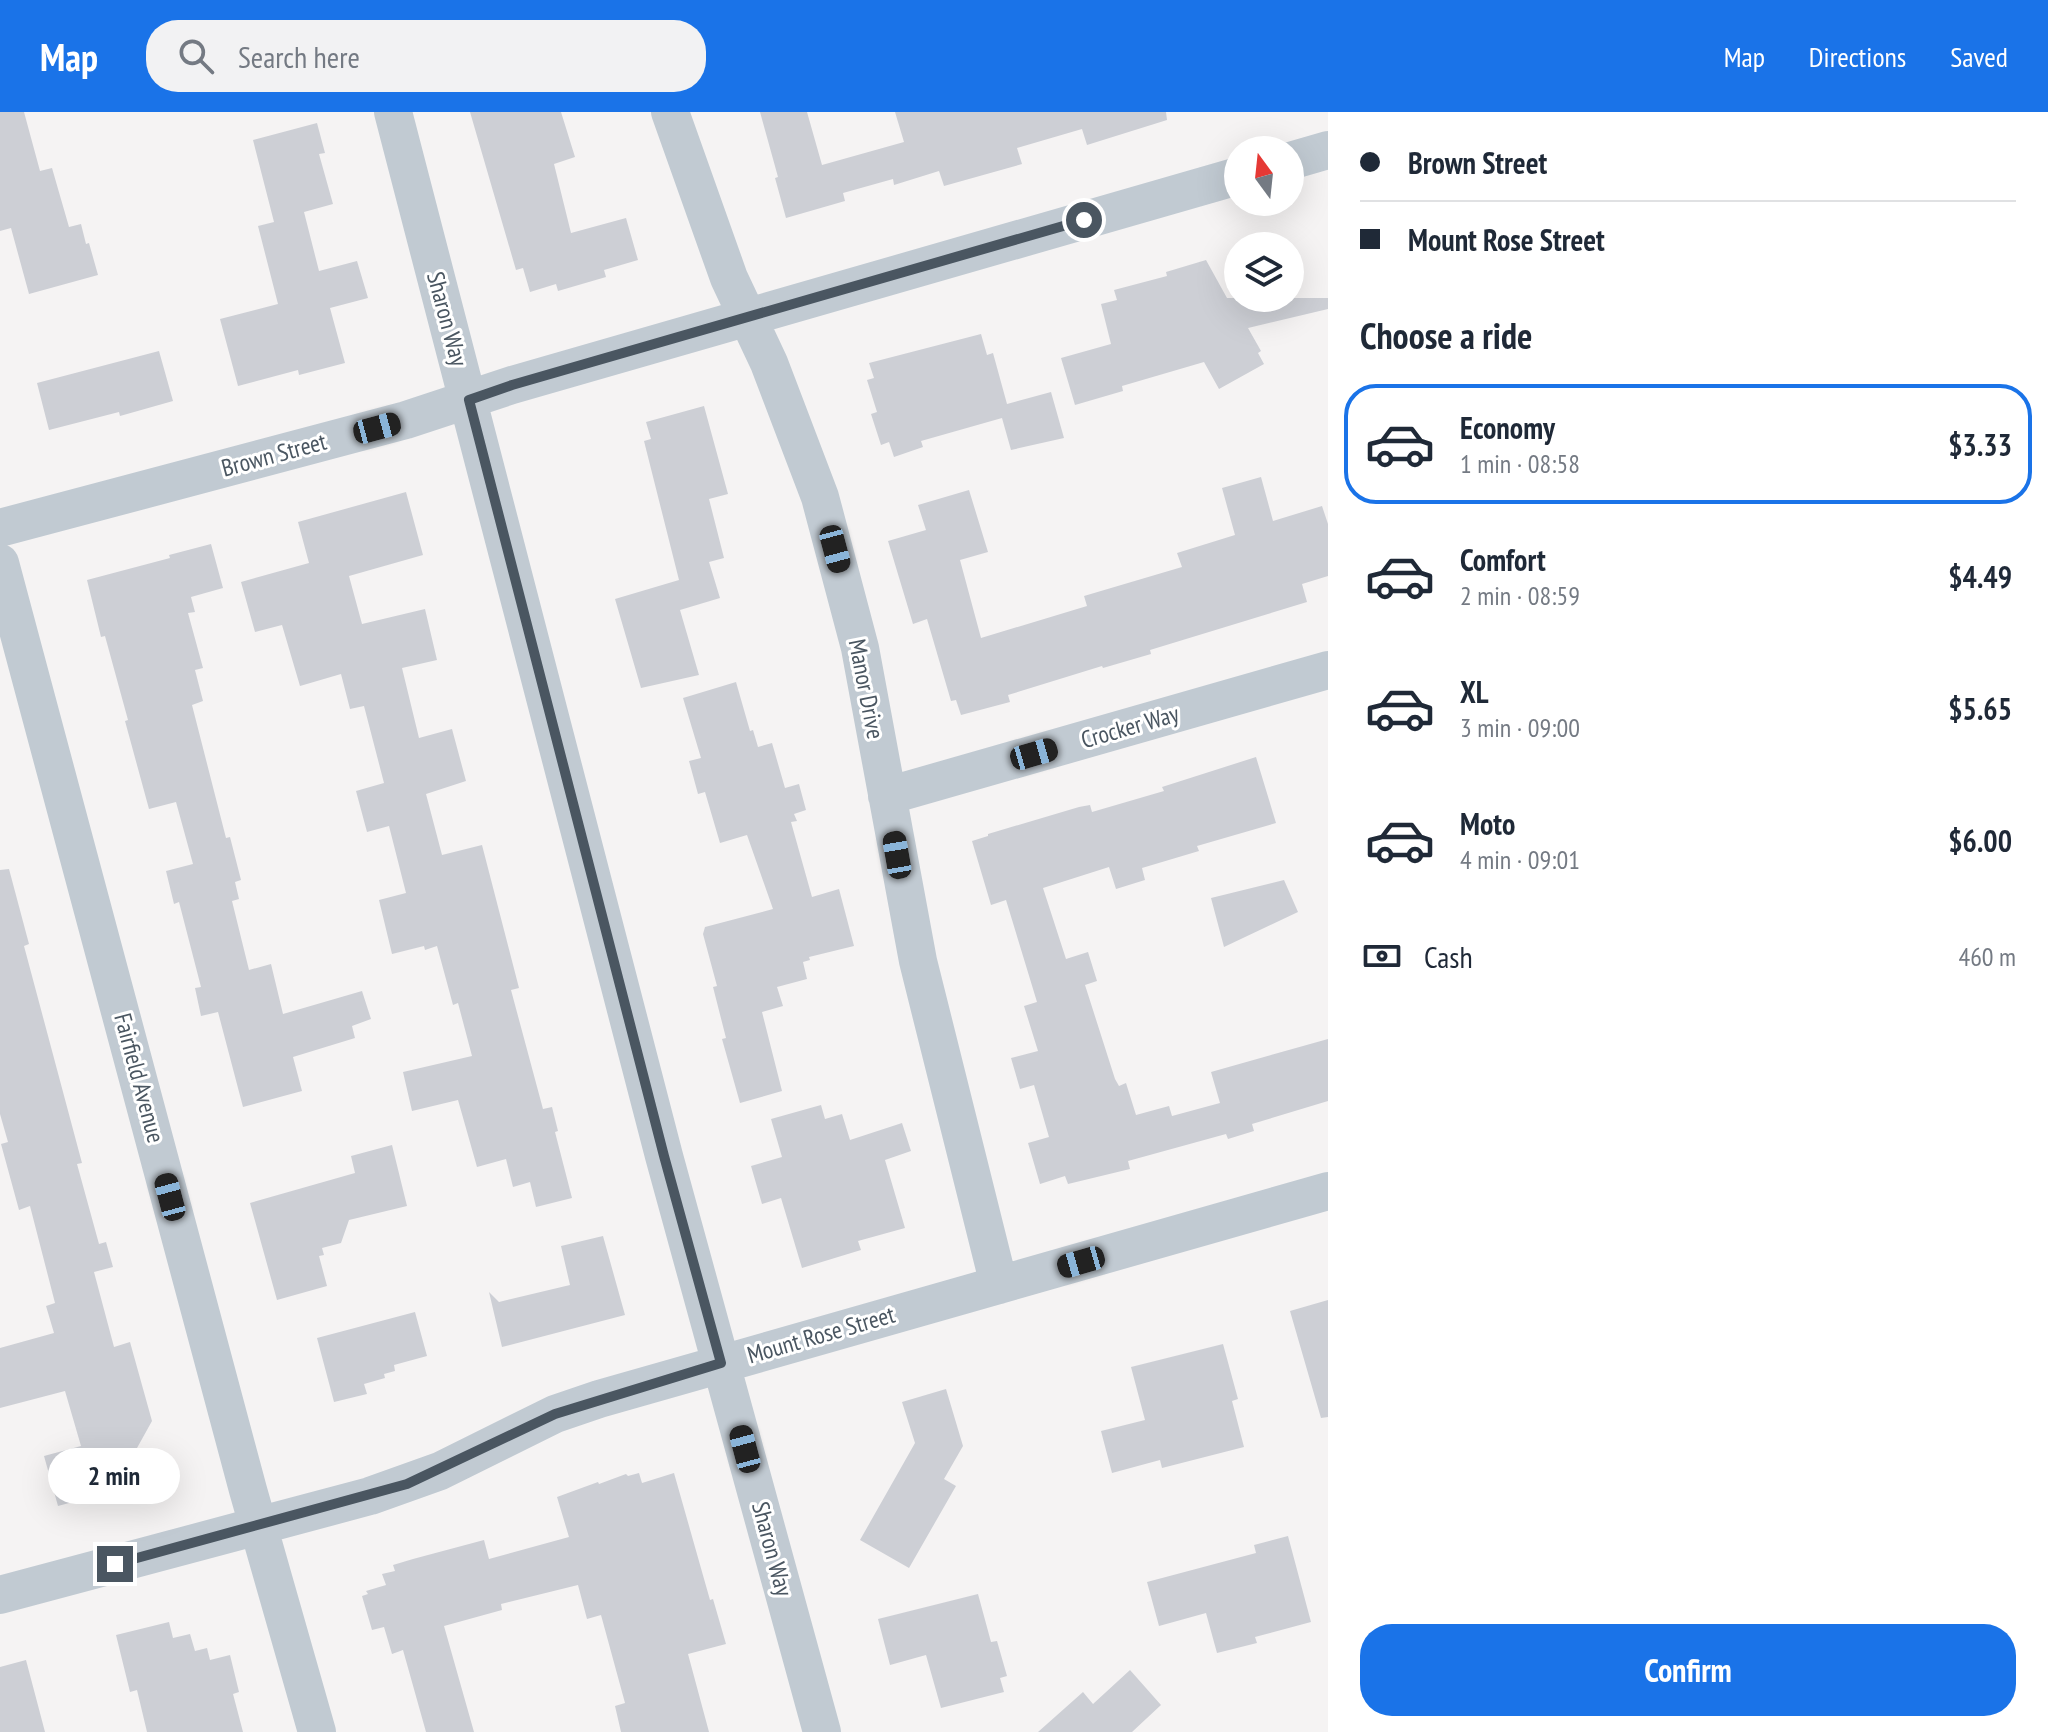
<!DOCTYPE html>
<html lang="en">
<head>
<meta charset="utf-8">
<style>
  :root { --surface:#fff; --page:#f2f2f3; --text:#1f2937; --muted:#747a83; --line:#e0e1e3; --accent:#1a73e8 }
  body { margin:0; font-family:"PT Sans Narrow",sans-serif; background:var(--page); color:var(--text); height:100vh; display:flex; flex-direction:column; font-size:30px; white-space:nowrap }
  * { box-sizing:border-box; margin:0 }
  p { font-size:26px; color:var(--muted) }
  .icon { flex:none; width:44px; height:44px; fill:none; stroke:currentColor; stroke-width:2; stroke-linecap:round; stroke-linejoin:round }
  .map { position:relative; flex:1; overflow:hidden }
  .sheet { display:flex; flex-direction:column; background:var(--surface); width:720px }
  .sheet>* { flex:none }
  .banner { display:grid; align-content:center; height:176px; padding:0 32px; background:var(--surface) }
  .needle { width:52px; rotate:345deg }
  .controls { position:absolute; left:1224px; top:24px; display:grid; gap:16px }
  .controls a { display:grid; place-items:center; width:80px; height:80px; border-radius:50%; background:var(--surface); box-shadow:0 8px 32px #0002; font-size:40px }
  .end { position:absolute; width:36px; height:36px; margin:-18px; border:10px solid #4a5661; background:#fff; box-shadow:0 0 0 4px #fff }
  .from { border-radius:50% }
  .bubble { position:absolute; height:56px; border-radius:28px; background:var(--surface); box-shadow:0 8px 32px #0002; font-size:26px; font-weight:700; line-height:56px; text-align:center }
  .car { position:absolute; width:24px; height:48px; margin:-24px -12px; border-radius:10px; box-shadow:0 0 6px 2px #0007; background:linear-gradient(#222 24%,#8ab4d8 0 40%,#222 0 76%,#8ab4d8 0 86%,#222 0) }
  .banner b { display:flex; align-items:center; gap:28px; height:76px; font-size:30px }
  .banner b+b { border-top:2px solid var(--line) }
  .banner i { width:20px; height:20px; background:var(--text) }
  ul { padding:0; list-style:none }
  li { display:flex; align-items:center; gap:24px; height:120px; margin:0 16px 12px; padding:0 16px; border:4px solid transparent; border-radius:32px }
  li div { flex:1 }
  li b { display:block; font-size:30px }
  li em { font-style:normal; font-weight:700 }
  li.current { border-color:var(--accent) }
  li>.icon { width:72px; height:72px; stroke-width:1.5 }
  h2 { padding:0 32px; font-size:36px; line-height:96px }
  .pay { display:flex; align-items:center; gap:20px; height:88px; padding:0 32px; font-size:30px }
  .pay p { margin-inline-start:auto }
  .button { display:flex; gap:16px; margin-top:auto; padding:16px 32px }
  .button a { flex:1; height:92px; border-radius:32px; background:var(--accent); color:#fff; font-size:32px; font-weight:700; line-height:92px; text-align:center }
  header { display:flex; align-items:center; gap:48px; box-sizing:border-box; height:112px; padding:0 40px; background:var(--accent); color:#fff }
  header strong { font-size:38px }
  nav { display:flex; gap:44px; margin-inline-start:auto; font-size:28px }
  .search { width:560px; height:72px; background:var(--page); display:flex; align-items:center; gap:20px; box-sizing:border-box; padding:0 28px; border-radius:32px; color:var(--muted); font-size:30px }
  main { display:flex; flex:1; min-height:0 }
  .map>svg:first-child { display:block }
  .building { fill:#cdcfd5 }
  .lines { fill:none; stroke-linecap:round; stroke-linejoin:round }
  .minor { stroke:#c1cad2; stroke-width:38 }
  .route { stroke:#4a5661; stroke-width:10 }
  .labels { text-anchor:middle; stroke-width:6; stroke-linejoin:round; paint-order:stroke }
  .street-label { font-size:24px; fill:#4a5661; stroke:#fff }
</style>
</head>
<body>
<header>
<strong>Map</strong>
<div class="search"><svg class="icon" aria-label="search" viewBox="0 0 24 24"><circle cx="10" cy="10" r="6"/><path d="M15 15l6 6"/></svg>Search here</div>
<nav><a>Map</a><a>Directions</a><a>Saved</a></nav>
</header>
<main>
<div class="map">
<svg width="1328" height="1620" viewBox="0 0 1328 1620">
  <rect width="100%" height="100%" fill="#f5f3f3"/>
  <path class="building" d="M 0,0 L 24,0 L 40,59 L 52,56 L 69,115 L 81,112 L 86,132 L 89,131 L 98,163 L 29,182 L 11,116 L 0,119 Z
    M 470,0 L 561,0 L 575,45 L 554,52 L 571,121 L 626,106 L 638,148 L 604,158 L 606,165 L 558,179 L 556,172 L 530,180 L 523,156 L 516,158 Z
    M 760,0 L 807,0 L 822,53 L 904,30 L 895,0 L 1166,0 L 1167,8 L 1087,33 L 1082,17 L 1017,36 L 1022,52 L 944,74 L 939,59 L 894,73 L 893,67 L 843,81 L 845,89 L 786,106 L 775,66 L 778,65 Z
    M 317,11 L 325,41 L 319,42 L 333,92 L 304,100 L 319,159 L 357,149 L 368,186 L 330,196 L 345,251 L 299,263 L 298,258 L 238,274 L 220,207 L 278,192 L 258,114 L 274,110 L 253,28 Z
    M 1206,148 L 1227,186 L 1328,186 L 1328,197 L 1248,216 L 1261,239 L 1258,241 L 1264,252 L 1219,277 L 1204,250 L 1122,274 L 1123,279 L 1075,293 L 1061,246 L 1111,232 L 1101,192 L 1117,188 L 1114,178 L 1167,164 L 1166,160 Z
    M 981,222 L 987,243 L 993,241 L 1007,292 L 1051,280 L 1064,326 L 1011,338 L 1002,306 L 921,329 L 923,335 L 894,345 L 889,330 L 881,333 L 871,302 L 877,300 L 867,268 L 874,266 L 869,251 Z
    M 159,239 L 173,289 L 120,304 L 119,300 L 49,318 L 37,271 Z
    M 704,294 L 728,382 L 709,387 L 724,446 L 709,450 L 720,486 L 680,498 L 699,563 L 641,576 L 615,487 L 679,468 L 644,329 L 651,327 L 646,310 Z
    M 1261,365 L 1273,409 L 1322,394 L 1328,412 L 1328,464 L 1302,472 L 1307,490 L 1150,538 L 1151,542 L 1103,556 L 1102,554 L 1008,583 L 1010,590 L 961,603 L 956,588 L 951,589 L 927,507 L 913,512 L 888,429 L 926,418 L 918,393 L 969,378 L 988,440 L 960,448 L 981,526 L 1087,494 L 1084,484 L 1182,455 L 1177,441 L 1235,423 L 1222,376 Z
    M 406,380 L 423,443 L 349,464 L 362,512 L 425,497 L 437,548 L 402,556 L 419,626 L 452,617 L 466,669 L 426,682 L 442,743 L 482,733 L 519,876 L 511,878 L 543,997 L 552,995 L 558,1019 L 555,1020 L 572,1086 L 536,1095 L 530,1070 L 513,1075 L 506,1047 L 477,1055 L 458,988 L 412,999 L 403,960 L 472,944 L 458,891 L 453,893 L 437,834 L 425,838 L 424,834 L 392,842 L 379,788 L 406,781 L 389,714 L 367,720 L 356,679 L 384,671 L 364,594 L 350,597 L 341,562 L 300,574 L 282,513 L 255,520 L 241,470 L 309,451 L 298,410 Z
    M 211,432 L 223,476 L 191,485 L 195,500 L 188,501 L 203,556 L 195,558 L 203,589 L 192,593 L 226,726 L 230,725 L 241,768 L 235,770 L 239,787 L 232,789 L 249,858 L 271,852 L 283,902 L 362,879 L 371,907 L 352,914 L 355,926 L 293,945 L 302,979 L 243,995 L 218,900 L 201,904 L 195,876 L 201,875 L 179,790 L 174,792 L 166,759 L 193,752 L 176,690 L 149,697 L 125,609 L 128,608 L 105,524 L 101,525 L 87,468 L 170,446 L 169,443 Z
    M 736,570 L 750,619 L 753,618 L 758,635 L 772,631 L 785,676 L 799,672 L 806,698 L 794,702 L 797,709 L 791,710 L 812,785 L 839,777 L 854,834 L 809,845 L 810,848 L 803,850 L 807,867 L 777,875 L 783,894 L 762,900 L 782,979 L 740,991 L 722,927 L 726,926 L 713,875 L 717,874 L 703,822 L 705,815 L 773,797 L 747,723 L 720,731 L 705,680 L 698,682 L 689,649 L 701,646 L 683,586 Z
    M 1256,645 L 1276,711 L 1197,734 L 1199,739 L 1142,756 L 1145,768 L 1116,777 L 1109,755 L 1043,776 L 1066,847 L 1088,840 L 1097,869 L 1085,873 L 1115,967 L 1119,974 L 1126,971 L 1136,1003 L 1169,994 L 1172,1004 L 1220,991 L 1211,960 L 1328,927 L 1328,989 L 1252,1012 L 1254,1019 L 1228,1027 L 1226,1022 L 1128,1049 L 1130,1057 L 1068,1072 L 1065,1064 L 1040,1072 L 1028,1031 L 1049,1025 L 1034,973 L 1020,977 L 1011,946 L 1038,939 L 1024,894 L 1037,890 L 1006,788 L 991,793 L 972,729 L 988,724 L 988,722 L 1079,695 L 1090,693 L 1092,700 L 1164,679 L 1162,675 Z
    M 9,757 L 29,832 L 24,834 L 82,1051 L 77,1052 L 99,1132 L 106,1130 L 113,1155 L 94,1160 L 114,1235 L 130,1230 L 152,1309 L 132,1345 L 139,1372 L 58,1394 L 44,1344 L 81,1334 L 65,1279 L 0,1296 L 0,1236 L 54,1221 L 46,1194 L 55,1191 L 30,1094 L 19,1098 L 1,1032 L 8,1030 L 0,1002 L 0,758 Z
    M 1284,768 L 1298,800 L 1224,835 L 1211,786 Z
    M 821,993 L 825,1007 L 842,1002 L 850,1028 L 902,1011 L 911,1039 L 885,1048 L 905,1116 L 858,1129 L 861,1138 L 802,1156 L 781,1086 L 762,1092 L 751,1054 L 782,1045 L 771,1007 Z
    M 392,1033 L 407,1094 L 349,1108 L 341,1131 L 322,1136 L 324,1143 L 319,1144 L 327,1174 L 277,1188 L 250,1091 L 355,1061 L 351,1044 Z
    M 603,1124 L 625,1203 L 502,1235 L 489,1180 L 499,1190 L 570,1173 L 561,1134 Z
    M 1328,1188 L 1328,1305 L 1321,1306 L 1290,1199 Z
    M 415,1200 L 427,1244 L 394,1253 L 395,1259 L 384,1262 L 385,1266 L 364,1272 L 367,1282 L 334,1290 L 317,1226 Z
    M 1223,1232 L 1238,1287 L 1232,1289 L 1244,1335 L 1162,1356 L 1160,1348 L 1112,1361 L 1101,1319 L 1145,1308 L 1131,1255 Z
    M 946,1277 L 963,1334 L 944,1367 L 956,1374 L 909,1456 L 860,1428 L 915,1331 L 902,1290 Z
    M 639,1361 L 642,1371 L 674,1361 L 710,1488 L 713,1487 L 726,1532 L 688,1542 L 709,1620 L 621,1620 L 615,1594 L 625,1591 L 601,1503 L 587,1507 L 578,1473 L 501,1492 L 502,1498 L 444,1514 L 474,1620 L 426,1620 L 403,1538 L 392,1542 L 384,1515 L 372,1518 L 362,1484 L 368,1482 L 366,1479 L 386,1473 L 382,1462 L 395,1459 L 393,1453 L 413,1447 L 484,1428 L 489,1447 L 569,1425 L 557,1385 L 598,1370 L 599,1372 L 626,1362 L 628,1364 Z
    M 1288,1424 L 1311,1510 L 1255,1525 L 1257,1531 L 1217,1541 L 1206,1501 L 1159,1514 L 1147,1470 L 1256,1441 L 1254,1433 Z
    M 978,1482 L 991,1530 L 997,1529 L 1007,1564 L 1000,1566 L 1004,1580 L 941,1596 L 926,1543 L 890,1553 L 878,1507 Z
    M 169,1510 L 173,1526 L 190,1522 L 195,1539 L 207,1536 L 210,1548 L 230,1543 L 239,1580 L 233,1582 L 243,1620 L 147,1620 L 137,1578 L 130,1580 L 116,1523 Z
    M 26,1548 L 45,1620 L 0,1620 L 0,1555 Z
    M 1130,1558 L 1161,1593 L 1132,1620 L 1038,1620 L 1083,1580 L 1093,1592 Z"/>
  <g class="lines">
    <path class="minor" d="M 393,0 L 664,1044 L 822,1620
      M 670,0 L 729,166 L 769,251 L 820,385 L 860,536 L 918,849 L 999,1173
      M 1290,49 L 1328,38
      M 0,416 L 406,308 L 512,273 L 1238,64
      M 0,451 L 248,1378 L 317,1620
      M 887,684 L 1328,558
      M 0,1483 L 370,1384 L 440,1359 L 555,1302 L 599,1287 L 1328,1079"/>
  </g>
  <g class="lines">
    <path class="route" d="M 115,1452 L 407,1372 L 555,1302 L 721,1251 L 664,1044 L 469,288 L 512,273 L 1084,108"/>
  </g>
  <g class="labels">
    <g class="street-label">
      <text transform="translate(447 207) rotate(75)" y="8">Sharon Way</text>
      <text transform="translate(274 343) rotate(-15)" y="8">Brown Street</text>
      <text transform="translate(866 577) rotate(79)" y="8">Manor Drive</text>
      <text transform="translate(1130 615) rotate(-16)" y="8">Crocker Way</text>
      <text transform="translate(139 966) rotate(75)" y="8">Fairfield Avenue</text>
      <text transform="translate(821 1223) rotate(-16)" y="8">Mount Rose Street</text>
      <text transform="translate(772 1437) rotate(75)" y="8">Sharon Way</text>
    </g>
  </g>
</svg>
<div class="controls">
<a><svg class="needle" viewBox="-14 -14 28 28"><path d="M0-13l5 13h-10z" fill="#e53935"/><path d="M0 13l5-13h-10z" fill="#747a83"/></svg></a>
<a><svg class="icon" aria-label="layers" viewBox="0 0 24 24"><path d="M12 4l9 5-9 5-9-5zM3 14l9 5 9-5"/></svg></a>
</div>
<i class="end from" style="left:1084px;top:108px"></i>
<i class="end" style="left:115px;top:1452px"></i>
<div class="bubble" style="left:48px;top:1336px;width:132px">2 min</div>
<i class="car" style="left:377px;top:316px;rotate:75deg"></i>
<i class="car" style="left:835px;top:437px;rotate:165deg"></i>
<i class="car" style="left:1034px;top:642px;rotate:74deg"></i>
<i class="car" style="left:897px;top:743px;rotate:350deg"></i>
<i class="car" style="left:170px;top:1085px;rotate:345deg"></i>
<i class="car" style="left:1081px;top:1150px;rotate:254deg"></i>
<i class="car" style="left:745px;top:1337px;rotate:345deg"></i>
</div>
<section class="sheet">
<div class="banner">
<b><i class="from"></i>Brown Street</b>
<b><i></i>Mount Rose Street</b>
</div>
<h2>Choose a ride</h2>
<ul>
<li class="current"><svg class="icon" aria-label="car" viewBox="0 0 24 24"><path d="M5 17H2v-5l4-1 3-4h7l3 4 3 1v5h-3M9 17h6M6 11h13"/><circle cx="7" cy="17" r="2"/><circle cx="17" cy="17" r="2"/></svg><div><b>Economy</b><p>1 min · 08:58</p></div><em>$3.33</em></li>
<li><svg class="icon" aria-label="car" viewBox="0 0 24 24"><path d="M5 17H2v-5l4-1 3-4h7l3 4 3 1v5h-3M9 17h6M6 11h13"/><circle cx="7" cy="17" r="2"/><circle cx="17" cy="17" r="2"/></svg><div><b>Comfort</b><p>2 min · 08:59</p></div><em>$4.49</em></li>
<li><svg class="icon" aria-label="car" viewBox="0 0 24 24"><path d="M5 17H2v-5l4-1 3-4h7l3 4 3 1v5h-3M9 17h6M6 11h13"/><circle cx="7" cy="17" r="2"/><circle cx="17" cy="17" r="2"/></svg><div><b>XL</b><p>3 min · 09:00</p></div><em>$5.65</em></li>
<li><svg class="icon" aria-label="car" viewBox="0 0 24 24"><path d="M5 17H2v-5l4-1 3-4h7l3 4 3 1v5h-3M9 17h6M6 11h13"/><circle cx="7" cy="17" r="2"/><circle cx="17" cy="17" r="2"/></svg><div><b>Moto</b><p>4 min · 09:01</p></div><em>$6.00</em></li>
</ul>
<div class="pay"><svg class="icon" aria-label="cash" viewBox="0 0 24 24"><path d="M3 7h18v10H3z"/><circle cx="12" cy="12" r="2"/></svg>Cash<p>460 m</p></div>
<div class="button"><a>Confirm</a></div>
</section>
</main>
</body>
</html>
